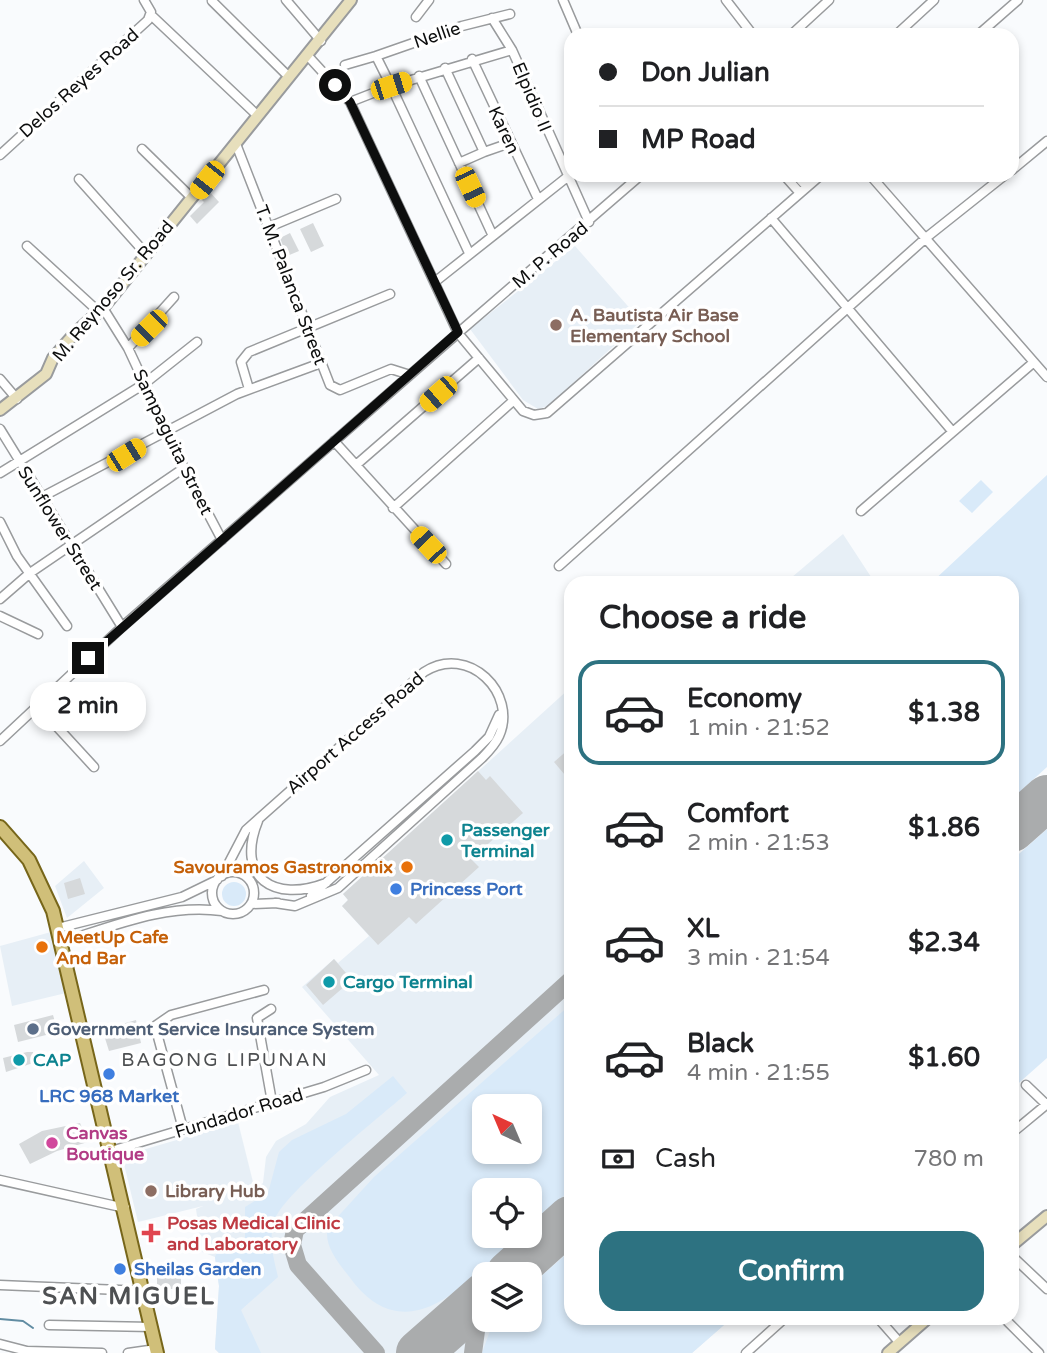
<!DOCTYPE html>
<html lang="en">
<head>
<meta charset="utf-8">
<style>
  :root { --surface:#fff; --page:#f6f6f6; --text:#202124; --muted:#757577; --line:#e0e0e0; --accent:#2d7281 }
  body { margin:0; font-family:"Varela Round",sans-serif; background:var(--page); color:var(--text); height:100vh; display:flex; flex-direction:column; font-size:26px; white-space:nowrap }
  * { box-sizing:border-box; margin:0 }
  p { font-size:23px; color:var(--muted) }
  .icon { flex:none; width:38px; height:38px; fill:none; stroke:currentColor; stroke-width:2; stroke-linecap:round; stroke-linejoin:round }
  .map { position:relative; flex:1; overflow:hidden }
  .details { position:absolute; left:564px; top:576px; width:455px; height:749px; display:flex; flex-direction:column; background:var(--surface); border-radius:21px; box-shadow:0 4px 10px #0003 }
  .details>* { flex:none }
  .top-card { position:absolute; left:564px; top:28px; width:455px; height:154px; border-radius:21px; box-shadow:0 4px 10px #0003; display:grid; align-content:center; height:154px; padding:0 35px; background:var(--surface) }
  .needle { width:46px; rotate:316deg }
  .tools { position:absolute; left:472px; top:1094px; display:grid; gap:14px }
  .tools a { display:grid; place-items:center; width:70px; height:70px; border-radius:14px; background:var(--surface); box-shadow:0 4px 10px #0003; font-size:35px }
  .end { position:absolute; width:32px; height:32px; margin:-16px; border:9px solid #0d0e0e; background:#fff; box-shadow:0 0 0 4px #fff }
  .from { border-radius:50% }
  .bubble { position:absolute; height:49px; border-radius:21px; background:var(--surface); box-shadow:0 4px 10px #0003; font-size:23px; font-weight:700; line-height:49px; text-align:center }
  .car { position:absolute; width:21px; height:42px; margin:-21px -10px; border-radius:9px; box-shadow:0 0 5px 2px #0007; background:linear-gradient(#f5c518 24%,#345 0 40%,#f5c518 0 76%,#345 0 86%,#f5c518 0) }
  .top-card b { display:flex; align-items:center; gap:24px; height:66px; font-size:26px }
  .top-card b+b { border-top:2px solid var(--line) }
  .top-card i { width:18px; height:18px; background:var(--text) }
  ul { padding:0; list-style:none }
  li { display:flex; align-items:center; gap:21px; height:105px; margin:0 14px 10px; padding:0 21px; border:4px solid transparent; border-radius:21px }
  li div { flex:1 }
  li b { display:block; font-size:26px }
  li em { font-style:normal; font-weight:700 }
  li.on { border-color:var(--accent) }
  li>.icon { width:63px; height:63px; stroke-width:1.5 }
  h2 { padding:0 35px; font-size:32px; line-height:84px }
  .pay { display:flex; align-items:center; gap:18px; height:77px; padding:0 35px; font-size:26px }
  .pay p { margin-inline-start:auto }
  .button { display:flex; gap:14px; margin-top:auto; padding:14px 35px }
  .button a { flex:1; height:80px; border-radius:21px; background:var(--accent); color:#fff; font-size:28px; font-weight:700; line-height:80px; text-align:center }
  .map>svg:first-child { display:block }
  .built { fill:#e7eff6; fill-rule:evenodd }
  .green { fill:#d9eaf9; fill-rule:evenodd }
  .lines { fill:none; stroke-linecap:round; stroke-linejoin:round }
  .stream { stroke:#618ca2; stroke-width:2 }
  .taxiway { stroke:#aaacad; stroke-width:18 }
  .runway { stroke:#aaacad; stroke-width:46 }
  .building { fill:#d6d9db }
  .street-casing { stroke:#999b9d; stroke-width:11 }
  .secondary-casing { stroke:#999b9d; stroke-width:14 }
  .primary-casing { stroke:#77661a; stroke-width:16 }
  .street { stroke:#fff; stroke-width:8 }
  .secondary { stroke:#e7dfbc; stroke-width:10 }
  .primary { stroke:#d0bf79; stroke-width:12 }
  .route { stroke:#0d0e0e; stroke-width:9 }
  .education-dot { fill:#8d6e63; stroke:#fff; stroke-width:2.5 }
  .culture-dot { fill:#0f9aa8; stroke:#fff; stroke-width:2.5 }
  .food-dot { fill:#e8710a; stroke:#fff; stroke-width:2.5 }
  .shop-dot { fill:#3f7fe0; stroke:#fff; stroke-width:2.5 }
  .service-dot { fill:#5c6f8a; stroke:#fff; stroke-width:2.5 }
  .hotel-dot { fill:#d1479c; stroke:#fff; stroke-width:2.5 }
  .health-dot { fill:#e0444e; stroke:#fff; stroke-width:2.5 }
  .labels { text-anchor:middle; stroke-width:7; stroke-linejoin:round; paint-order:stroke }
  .street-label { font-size:18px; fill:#0d0e0e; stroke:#fff }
  .education-label { font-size:18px; font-weight:bold; fill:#785e54; stroke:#fff; text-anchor:start }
  .culture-label { font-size:18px; font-weight:bold; fill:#0d838f; stroke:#fff; text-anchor:start }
  .food-label { font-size:18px; font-weight:bold; fill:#c56008; stroke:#fff; text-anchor:end }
  .shop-label { font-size:18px; font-weight:bold; fill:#366cbe; stroke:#fff; text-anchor:start }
  .service-label { font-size:18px; font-weight:bold; fill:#4e5e75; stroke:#fff; text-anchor:start }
  .hotel-label { font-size:18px; font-weight:bold; fill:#b23c85; stroke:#fff; text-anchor:start }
  .health-label { font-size:18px; font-weight:bold; fill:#be3a42; stroke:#fff; text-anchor:start }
  .neighbourhood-label { font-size:19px; letter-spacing:2px; fill:#4e5052; stroke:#fff }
  .district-label { font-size:24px; font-weight:bold; letter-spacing:2px; fill:#4e5052; stroke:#fff }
</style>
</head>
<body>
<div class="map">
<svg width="1047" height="1353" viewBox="0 0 1047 1353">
  <rect width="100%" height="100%" fill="#f9fbfd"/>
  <path class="built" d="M 575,246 L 641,321 L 548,406 L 538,409 L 523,400 L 470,329 Z
    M 843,534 L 875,583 L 785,583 Z
    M 570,688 L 570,1318 L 732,1318 L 692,1353 L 219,1353 L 215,1349 L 219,1286 L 215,1257 L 202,1252 L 196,1209 L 203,1206 L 138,1222 L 122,1156 L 238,1122 L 255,1190 L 263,1183 L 266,1157 L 276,1141 L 306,1124 L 330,1097 L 379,1075 L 302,987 L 334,959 L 338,963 L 369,936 L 342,906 L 348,900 L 343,894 ZM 485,1106 L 530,1106 L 530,1152 L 485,1152 ZM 485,1190 L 530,1190 L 530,1236 L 485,1236 ZM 485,1274 L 530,1274 L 530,1320 L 485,1320 Z
    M 84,861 L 104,888 L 67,918 L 55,886 Z
    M 51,932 L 66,993 L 12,1006 L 0,946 Z"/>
  <path class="green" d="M 1047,475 L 1047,767 L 1012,799 L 1012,583 L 931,583 Z
    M 981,480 L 993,492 L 972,513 L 959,501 Z
    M 1047,829 L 1047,1058 L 1012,1089 L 1012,860 Z
    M222 894a12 12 0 1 1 24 0a12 12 0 1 1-24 0Z
    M 570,1005 L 570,1190 L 530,1226 L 530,1190 L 485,1190 L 485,1236 L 519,1236 C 471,1278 411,1353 354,1283 C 343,1268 326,1251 327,1232 L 332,1223 L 374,1177 ZM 485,1106 L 530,1106 L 530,1152 L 485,1152 Z
    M 393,1076 L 407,1093 C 381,1116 285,1192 275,1219 C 268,1239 273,1256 278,1277 L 241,1310 L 261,1353 L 219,1353 L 215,1349 L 219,1286 L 215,1257 L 222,1241 L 230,1239 L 236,1249 L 245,1246 L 245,1207 L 268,1193 L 279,1152 L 292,1140 L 346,1114 Z
    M 570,1251 L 570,1318 L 732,1318 L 692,1353 L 482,1353 L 494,1320 L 530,1320 L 530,1286 Z"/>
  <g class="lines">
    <path class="stream" d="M 0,1319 L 23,1321 L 33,1328"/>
    <path class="taxiway" d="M 376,1353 L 298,1265 L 292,1245 L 295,1230 L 570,981
      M 417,1353 L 423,1350
      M 473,1353 L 478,1316 L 485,1297"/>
    <path class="runway" d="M 1012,829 L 1047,798
      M 509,1274 L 570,1219
      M 419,1353 L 485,1295"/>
  </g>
  <path class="building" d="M 209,191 L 219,202 L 197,224 L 190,216 L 204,202 L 201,199 Z
    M 313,223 L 324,246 L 311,252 L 300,229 Z
    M 290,233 L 299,251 L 287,256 L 280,238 Z
    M 570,748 L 570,781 L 554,762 Z
    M 478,771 L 486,780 L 490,776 L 523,813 L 471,859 L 479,867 L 416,924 L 409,917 L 378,945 L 342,906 L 348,900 L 343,894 Z
    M 80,878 L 85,894 L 68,899 L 64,883 Z
    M 334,959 L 352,980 L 323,1005 L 306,985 Z
    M 53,1015 L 58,1032 L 18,1042 L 14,1025 Z
    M 136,1020 L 141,1043 L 109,1051 L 104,1035 L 113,1032 L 112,1027 Z
    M 27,1052 L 33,1052 L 36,1062 L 6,1072 L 3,1058 Z
    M 80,1123 L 88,1142 L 57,1151 L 30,1164 L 19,1144 L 42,1131 Z
    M 157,1273 L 181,1274 L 181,1289 L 157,1289 Z"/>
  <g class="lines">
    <defs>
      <path id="street" d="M 286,0 L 321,41
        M 563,0 L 578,35
        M 726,0 L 753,35
        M 212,1 L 289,77
        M 151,15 L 258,116
        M 416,17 L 429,0
        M 492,18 L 512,50 L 589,222
        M 791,35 L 829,0
        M 896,35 L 934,0
        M 978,35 L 1018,0
        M 308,56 L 350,102 L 458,333 L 641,175
        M 472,59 L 538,199
        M 345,65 L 376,56
        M 445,68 L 484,152 L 510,143
        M 419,76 L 492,234
        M 350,102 L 391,86 L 376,56 L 462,26 L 510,14
        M 236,144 L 330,385 L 340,390 L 391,369 L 410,375
        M 142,149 L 192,198
        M 0,155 L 148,20 L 151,12 L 144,0
        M 459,163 L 484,152
        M 1012,170 L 1047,141
        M 784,175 L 800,193
        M 796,175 L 807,187
        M 870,175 L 1047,377
        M 79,179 L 146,254
        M 771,218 L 952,431
        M 269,227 L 336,199
        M 27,246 L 99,312
        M 469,253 L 391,86 L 512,50
        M 436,281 L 566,178
        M 103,308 L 128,348 L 184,468 L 222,540
        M 128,348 L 174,297
        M 0,379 L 17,399
        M 249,389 L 241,362 L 249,352 L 390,294
        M 0,429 L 122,627
        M 334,441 L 446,564
        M 356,465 L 479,358
        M 0,473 L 144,384 L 197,342
        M 40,498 L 237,394 L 321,363
        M 393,508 L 513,401
        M 861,511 L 1034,362
        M 0,522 L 17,556 L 67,626
        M 559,566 L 927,237 L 1005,175
        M 0,599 L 30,573 L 184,468
        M 0,616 L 38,634
        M 37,705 L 94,767
        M 0,741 L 122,627 L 458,333 L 523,411 L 534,415 L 547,413 L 821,175
        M 258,821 C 235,878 274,903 326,883
        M212 893a21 21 0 1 1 42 0a21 21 0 1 1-42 0Z
        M 222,876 L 246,830 L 424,672 C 469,643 518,694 499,736 C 495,745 488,752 482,758 L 338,888 L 295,906 L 275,903
        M 311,896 L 475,751 L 489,737 L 499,715
        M 251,904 L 278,903
        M 58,928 L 182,897 L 217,880
        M 62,942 C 113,926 168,903 222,911
        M 271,1009 L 257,1018 L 272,1102
        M 1026,1085 L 1047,1105
        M 183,1129 L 155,1026 L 171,1015 L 264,990
        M 1012,1133 L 1047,1104
        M 111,1151 L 324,1087 L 366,1070
        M 0,1180 L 125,1208
        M 1012,1256 L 1047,1289
        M 0,1285 L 144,1291
        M 878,1318 L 900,1343
        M 1004,1318 L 1039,1353
        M 49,1325 L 152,1327
        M 0,1344 L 27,1351 L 102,1353
        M 128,1353 L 156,1349
        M 746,1353 L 785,1318"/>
      <path id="secondary" d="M 0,410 L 46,374 L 53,358 L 75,333 L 103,308 L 351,0
        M 1012,1245 L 1047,1216
        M 888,1353 L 928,1318"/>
      <path id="primary" d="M 0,827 L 29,860 L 53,911 L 157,1353"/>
    </defs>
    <use href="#street" class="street-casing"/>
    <use href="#secondary" class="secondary-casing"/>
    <use href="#primary" class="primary-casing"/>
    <use href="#street" class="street"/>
    <use href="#secondary" class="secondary"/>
    <use href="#primary" class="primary"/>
  </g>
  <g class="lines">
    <path class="route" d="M 88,658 L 458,332 L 350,102 L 335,85"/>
  </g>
  <g class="education-dot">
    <circle cx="556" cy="325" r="7"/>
    <circle cx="151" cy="1191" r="7"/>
  </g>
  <g class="culture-dot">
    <circle cx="447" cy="840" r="7"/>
    <circle cx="329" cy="982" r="7"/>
    <circle cx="19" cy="1060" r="7"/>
  </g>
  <g class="food-dot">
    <circle cx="407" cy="867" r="7"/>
    <circle cx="42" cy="947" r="7"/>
  </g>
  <g class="shop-dot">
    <circle cx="396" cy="889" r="7"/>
    <circle cx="109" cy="1074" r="7"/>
    <circle cx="120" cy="1269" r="7"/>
  </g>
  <circle class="service-dot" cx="33" cy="1029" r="7"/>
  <circle class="hotel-dot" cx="52" cy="1143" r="7"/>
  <path class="health-dot" d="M147.5 1222.5h7v7h7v7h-7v7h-7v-7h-7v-7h7z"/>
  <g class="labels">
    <g class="street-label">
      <text transform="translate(437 35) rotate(-19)" y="6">Nellie</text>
      <text transform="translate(79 83) rotate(-42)" y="6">Delos Reyes Road</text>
      <text transform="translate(532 97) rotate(67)" y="6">Elpidio II</text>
      <text transform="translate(504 130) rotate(65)" y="6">Karen</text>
      <text transform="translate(550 255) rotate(-40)" y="6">M. P. Road</text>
      <text transform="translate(291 285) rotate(69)" y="6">T. M. Palanca Street</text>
      <text transform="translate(113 291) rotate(-50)" y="6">M. Reynoso Sr. Road</text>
      <text transform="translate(173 442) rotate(64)" y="6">Sampaguita Street</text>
      <text transform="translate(60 528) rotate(58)" y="6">Sunflower Street</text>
      <text transform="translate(355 733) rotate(-41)" y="6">Airport Access Road</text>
      <text transform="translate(239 1113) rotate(-17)" y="6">Fundador Road</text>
    </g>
    <g class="education-label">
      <text x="570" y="321">A. Bautista Air Base<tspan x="570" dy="21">Elementary School</tspan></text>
      <text x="165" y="1197">Library Hub</text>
    </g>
    <g class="culture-label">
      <text x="461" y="836">Passenger<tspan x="461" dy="21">Terminal</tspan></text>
      <text x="343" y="988">Cargo Terminal</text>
      <text x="33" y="1066">CAP</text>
    </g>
    <g class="food-label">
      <text x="393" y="873">Savouramos Gastronomix</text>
      <text x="56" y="943" text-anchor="start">MeetUp Cafe<tspan x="56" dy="21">And Bar</tspan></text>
    </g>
    <g class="shop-label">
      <text x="410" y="895">Princess Port</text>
      <text x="109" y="1102" text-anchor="middle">LRC 968 Market</text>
      <text x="134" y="1275">Sheilas Garden</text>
    </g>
    <g class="service-label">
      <text x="47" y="1035">Government Service Insurance System</text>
    </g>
    <g class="hotel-label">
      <text x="66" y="1139">Canvas<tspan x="66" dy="21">Boutique</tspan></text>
    </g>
    <g class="health-label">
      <text x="167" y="1229">Posas Medical Clinic<tspan x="167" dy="21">and Laboratory</tspan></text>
    </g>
    <g class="neighbourhood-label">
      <text x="225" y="1066">BAGONG LIPUNAN</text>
    </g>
    <g class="district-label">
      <text x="129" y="1304">SAN MIGUEL</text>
    </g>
  </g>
</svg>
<div class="tools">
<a><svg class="needle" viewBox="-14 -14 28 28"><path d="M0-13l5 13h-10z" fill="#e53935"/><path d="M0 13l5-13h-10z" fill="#757577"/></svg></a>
<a><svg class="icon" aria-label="locate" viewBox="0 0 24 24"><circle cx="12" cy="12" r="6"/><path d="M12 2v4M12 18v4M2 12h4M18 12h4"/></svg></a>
<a><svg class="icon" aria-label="layers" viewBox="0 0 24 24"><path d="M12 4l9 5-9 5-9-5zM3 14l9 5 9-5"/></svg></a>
</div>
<i class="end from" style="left:335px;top:85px"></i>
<i class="end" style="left:88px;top:658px"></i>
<div class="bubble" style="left:30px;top:682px;width:116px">2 min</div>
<i class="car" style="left:391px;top:86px;rotate:72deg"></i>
<i class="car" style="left:207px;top:180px;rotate:218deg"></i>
<i class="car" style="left:470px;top:187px;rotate:155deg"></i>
<i class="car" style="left:149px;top:328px;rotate:225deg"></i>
<i class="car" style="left:438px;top:394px;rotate:229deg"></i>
<i class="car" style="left:126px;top:455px;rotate:58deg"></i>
<i class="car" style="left:428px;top:545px;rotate:317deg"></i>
<div class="top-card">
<b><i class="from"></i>Don Julian</b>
<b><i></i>MP Road</b>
</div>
<section class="details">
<h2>Choose a ride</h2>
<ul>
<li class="on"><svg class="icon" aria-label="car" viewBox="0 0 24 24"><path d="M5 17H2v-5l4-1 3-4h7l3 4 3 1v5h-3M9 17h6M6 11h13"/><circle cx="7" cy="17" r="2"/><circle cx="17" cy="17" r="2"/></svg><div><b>Economy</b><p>1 min · 21:52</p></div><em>$1.38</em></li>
<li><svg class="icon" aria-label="car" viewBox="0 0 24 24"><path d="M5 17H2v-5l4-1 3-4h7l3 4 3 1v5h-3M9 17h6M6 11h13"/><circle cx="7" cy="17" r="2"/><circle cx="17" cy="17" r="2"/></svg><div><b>Comfort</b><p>2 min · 21:53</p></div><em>$1.86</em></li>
<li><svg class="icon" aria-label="car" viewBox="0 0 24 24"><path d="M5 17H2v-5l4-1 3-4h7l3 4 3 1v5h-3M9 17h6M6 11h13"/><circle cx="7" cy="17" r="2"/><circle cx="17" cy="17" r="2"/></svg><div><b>XL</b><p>3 min · 21:54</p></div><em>$2.34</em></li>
<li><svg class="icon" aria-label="car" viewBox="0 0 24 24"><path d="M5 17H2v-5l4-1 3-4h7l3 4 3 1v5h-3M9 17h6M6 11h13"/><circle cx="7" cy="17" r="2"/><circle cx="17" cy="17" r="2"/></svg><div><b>Black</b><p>4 min · 21:55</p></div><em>$1.60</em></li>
</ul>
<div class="pay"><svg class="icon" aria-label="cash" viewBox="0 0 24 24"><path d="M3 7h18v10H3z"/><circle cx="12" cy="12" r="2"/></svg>Cash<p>780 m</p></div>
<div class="button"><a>Confirm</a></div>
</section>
</div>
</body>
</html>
